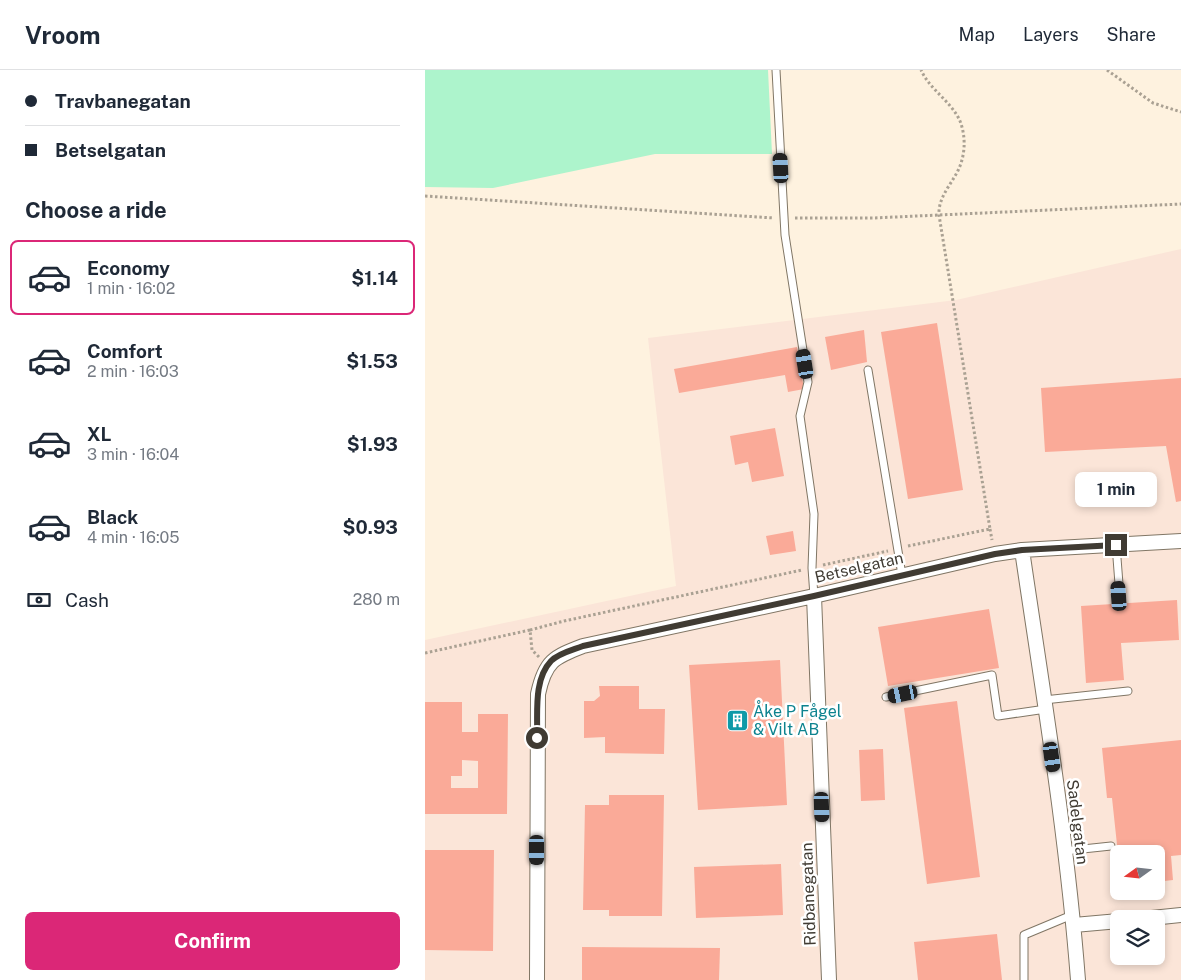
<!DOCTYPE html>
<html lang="en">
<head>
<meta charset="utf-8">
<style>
  :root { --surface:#fff; --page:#f2f2f3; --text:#1f2937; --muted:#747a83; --line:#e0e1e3; --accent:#db2777 }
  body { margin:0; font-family:"Public Sans",sans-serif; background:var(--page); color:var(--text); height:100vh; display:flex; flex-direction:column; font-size:19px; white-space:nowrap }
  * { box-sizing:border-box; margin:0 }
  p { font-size:16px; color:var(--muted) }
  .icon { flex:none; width:28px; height:28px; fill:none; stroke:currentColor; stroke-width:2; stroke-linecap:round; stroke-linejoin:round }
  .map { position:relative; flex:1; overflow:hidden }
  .details { display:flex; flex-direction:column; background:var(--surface); width:425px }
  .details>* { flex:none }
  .banner { display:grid; align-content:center; height:110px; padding:0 25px; background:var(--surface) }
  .needle { width:32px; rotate:255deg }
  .controls { position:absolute; left:685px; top:775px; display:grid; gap:10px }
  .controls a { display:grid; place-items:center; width:55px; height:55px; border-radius:8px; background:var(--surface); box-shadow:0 2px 8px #0003; font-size:25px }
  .end { position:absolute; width:22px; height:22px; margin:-11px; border:6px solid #403b33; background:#fff; box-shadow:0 0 0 2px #fff }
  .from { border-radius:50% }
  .bubble { position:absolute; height:35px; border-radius:8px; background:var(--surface); box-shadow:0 2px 8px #0003; font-size:16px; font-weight:700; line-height:35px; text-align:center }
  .car { position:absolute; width:15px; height:30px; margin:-15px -8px; border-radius:6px; box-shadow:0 0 4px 1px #0007; background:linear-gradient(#222 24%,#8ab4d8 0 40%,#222 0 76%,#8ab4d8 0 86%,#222 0) }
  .banner b { display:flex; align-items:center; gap:18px; height:48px; font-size:19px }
  .banner b+b { border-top:1px solid var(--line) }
  .banner i { width:12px; height:12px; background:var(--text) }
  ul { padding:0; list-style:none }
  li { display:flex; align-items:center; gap:15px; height:75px; margin:0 10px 8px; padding:0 15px; border:2px solid transparent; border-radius:8px }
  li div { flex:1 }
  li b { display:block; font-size:19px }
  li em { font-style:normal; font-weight:700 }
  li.active { border-color:var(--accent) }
  li>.icon { width:45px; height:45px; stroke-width:1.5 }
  h2 { padding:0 25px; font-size:22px; line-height:60px }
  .pay { display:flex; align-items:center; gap:12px; height:55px; padding:0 25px; font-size:19px }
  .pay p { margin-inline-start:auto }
  .action { display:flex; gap:10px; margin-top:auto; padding:10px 25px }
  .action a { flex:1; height:58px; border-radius:8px; background:var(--accent); color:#fff; font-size:20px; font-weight:700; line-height:58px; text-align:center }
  header { display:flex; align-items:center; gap:30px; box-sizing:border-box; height:70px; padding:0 25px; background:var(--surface); border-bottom:1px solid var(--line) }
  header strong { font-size:24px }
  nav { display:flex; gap:28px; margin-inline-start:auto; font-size:18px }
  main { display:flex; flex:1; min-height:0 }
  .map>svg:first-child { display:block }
  .industrial { fill:#fbe5d8; fill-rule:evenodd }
  .green { fill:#adf4cc }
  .building { fill:#faaa98; fill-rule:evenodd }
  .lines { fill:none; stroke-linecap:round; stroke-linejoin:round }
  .service-casing { stroke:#807665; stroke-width:9 }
  .minor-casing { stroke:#807665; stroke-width:16 }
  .path { stroke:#aaa193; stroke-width:3; stroke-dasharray:2.5 2.5; stroke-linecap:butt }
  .service { stroke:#fff; stroke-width:7 }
  .minor { stroke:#fff; stroke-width:14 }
  .route { stroke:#403b33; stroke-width:6 }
  .labels { text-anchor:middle; stroke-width:5; stroke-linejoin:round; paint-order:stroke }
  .street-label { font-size:16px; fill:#403b33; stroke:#fff }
  .culture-label { font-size:16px; fill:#0d838f; stroke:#fff; text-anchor:start }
</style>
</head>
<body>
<header>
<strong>Vroom</strong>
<nav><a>Map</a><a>Layers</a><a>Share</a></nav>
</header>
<main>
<section class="details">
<div class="banner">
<b><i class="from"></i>Travbanegatan</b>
<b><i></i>Betselgatan</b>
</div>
<h2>Choose a ride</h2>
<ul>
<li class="active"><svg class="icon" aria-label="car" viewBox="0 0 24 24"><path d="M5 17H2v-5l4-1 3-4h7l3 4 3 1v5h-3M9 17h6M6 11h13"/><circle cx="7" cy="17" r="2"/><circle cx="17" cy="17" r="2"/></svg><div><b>Economy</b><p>1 min · 16:02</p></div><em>$1.14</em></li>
<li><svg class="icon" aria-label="car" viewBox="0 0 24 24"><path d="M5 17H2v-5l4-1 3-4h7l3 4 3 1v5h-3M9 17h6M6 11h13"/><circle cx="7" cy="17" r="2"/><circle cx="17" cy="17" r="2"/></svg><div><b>Comfort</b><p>2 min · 16:03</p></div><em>$1.53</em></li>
<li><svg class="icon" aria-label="car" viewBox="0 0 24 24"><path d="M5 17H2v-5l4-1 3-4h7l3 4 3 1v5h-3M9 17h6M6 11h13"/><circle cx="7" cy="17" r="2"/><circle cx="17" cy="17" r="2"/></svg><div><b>XL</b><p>3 min · 16:04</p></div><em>$1.93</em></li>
<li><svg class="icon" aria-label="car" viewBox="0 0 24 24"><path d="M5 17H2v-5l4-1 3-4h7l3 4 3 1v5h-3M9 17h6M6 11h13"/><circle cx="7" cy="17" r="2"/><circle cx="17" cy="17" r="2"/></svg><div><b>Black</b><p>4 min · 16:05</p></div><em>$0.93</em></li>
</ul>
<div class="pay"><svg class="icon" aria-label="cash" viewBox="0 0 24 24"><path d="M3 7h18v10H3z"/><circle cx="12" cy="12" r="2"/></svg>Cash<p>280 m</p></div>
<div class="action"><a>Confirm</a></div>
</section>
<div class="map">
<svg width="756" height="910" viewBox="0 0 756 910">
  <rect width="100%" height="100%" fill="#fef2df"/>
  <path class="industrial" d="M 756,179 L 756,910 L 0,910 L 0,570 L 251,516 L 223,268 L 531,230 ZM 694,784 L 731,784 L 731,821 L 694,821 ZM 694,849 L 731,849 L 731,886 L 694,886 Z"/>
  <path class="green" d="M 0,0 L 343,0 L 347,84 L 230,84 L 68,118 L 0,117 Z"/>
  <path class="building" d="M 512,253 L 538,420 L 483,429 L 456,262 Z
    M 439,260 L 442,292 L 406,300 L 400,267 Z
    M 372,277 L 379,319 L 363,322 L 360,305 L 254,323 L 249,299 Z
    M 756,308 L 756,431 L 751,432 L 741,376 L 620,382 L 616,318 Z
    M 350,358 L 359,406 L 327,412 L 323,392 L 310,395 L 305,366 Z
    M 368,461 L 371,481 L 345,485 L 341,466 Z
    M 752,530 L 754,570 L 696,573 L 699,610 L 661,613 L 656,536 Z
    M 564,539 L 574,598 L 463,616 L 453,557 Z
    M 355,590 L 362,735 L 273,740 L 264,595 Z
    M 174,616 L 214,616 L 214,639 L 240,639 L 239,684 L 180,683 L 180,667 L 159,668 L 159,631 L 169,631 L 175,626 Z
    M 532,631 L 555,807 L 502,814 L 479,638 Z
    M 0,632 L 37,632 L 37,662 L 53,662 L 53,644 L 83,644 L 82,744 L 0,744 ZM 37,690 L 53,691 L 53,718 L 26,718 L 26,706 L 37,706 Z
    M 756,670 L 756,785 L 746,786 L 748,810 L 731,812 L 731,784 L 693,784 L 687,728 L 682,728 L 677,678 Z
    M 458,679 L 460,730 L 436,731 L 434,680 Z
    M 184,725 L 239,725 L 237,846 L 184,846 L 184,840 L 158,840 L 160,735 L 184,735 Z
    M 0,780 L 69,780 L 68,881 L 0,880 Z
    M 356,794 L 358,845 L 271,848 L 269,797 Z
    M 572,864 L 577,910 L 493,910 L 489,872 Z
    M 157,877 L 295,878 L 294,910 L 157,910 Z"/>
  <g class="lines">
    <defs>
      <path id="service" d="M 351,0 L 360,165 L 383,312 L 375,346 L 389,444 L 387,498 L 389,526
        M 443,300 L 477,505
        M 691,475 L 695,527
        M 461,627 L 567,605 L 573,646 L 621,639
        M 619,630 L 703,621
        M 639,781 L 686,776
        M 599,910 L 599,865 L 647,845"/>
      <path id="minor" d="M 597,480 C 618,623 642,766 653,910
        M 389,526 L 404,910
        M 717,849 L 756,845
        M 649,855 L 694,851
        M 112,910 L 113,624 C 120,591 129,587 158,576 L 389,526 L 570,484 L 597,480 L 756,471"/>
    </defs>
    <use href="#service" class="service-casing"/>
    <use href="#minor" class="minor-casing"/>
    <path class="path" d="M 682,0 L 728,33 L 756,42
      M 0,126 L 349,148
      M 370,148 L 448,148 L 756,134
      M 565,459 L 567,470
      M 483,476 L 565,459 L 514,145 C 513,130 523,118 530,106 C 540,90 542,69 535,51 C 526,31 505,20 496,0
      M 398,495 L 463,481
      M 0,583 L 105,560
      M 114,587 L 107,580 L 105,560 L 139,551 L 377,500"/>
    <use href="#service" class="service"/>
    <use href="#minor" class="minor"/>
  </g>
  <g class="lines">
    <path class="route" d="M 112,668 C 113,644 108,610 126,591 C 134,583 148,580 158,576 L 389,526 L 570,484 L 597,480 L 691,475"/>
  </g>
  <defs>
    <symbol id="building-square" viewBox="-11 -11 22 22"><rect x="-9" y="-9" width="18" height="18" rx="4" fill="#0f9aa8" stroke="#fff"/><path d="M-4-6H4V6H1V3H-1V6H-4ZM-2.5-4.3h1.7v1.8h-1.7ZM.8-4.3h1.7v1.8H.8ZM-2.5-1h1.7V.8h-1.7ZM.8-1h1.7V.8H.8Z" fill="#fff"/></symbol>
  </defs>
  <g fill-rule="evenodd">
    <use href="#building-square" x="300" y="638" width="25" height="25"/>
  </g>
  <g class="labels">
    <g class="street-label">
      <text transform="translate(434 497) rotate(-13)" y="6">Betselgatan</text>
      <text transform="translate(653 752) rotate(83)" y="6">Sadelgatan</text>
      <text transform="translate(383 824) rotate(-92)" y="6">Ridbanegatan</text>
    </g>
    <g class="culture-label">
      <text x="328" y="647">Åke P Fågel<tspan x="328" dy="18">&amp; Vilt AB</tspan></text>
    </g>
  </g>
</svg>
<div class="controls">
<a><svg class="needle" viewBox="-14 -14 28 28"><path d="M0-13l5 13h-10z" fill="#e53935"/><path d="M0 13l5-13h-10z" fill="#747a83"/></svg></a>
<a><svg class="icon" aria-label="layers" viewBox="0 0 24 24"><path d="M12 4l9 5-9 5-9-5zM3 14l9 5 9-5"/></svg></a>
</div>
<i class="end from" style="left:112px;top:668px"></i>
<i class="end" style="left:691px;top:475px"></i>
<div class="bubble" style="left:650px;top:402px;width:82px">1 min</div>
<i class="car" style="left:356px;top:98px;rotate:357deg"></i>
<i class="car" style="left:380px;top:294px;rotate:351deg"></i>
<i class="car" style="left:694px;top:526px;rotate:356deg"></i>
<i class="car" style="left:478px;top:624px;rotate:258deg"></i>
<i class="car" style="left:627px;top:687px;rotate:172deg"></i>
<i class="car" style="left:397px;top:737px;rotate:178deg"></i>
<i class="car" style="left:112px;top:780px;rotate:180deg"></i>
</div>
</main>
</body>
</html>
